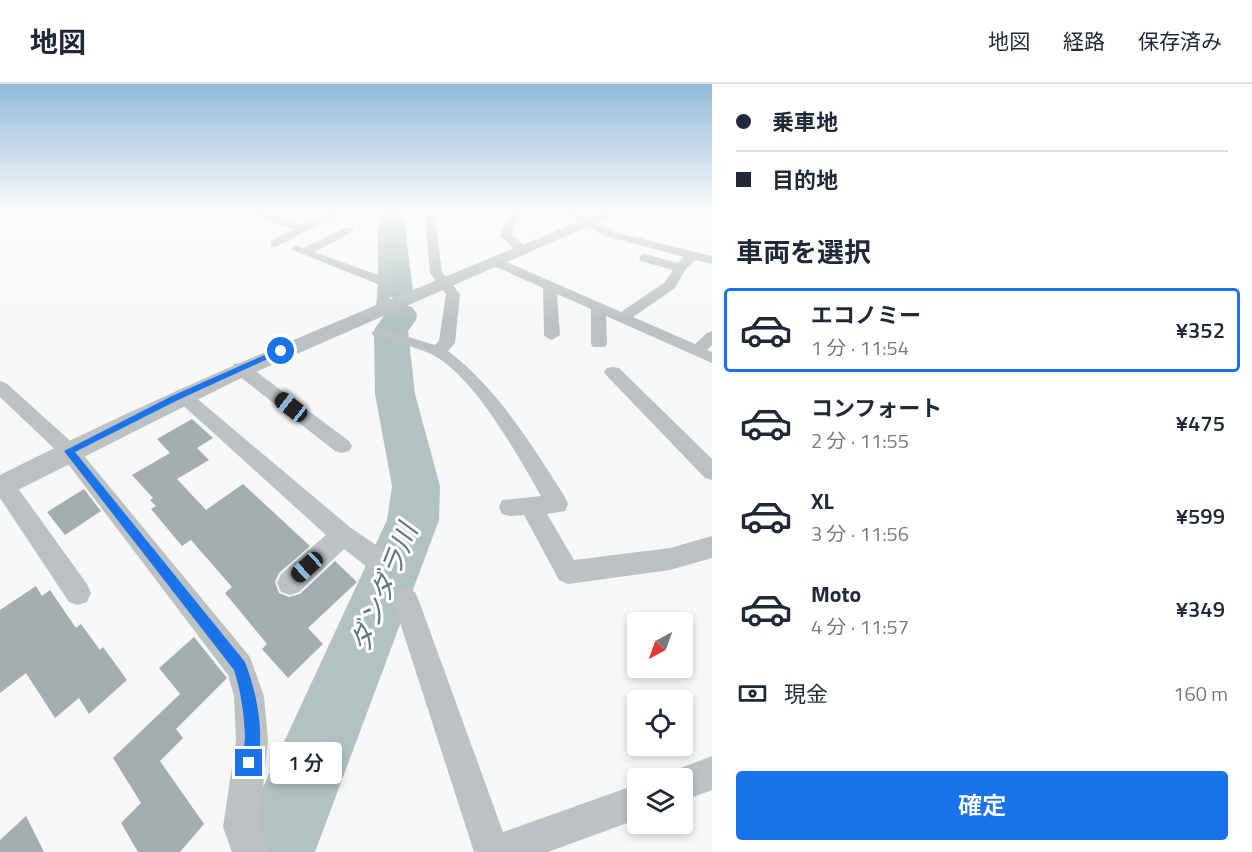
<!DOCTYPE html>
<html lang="ja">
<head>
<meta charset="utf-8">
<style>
  :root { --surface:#fff; --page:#f2f2f3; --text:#1f2937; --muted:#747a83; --line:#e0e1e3; --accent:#1a73e8 }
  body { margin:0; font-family:"Titillium Web","Noto Sans JP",sans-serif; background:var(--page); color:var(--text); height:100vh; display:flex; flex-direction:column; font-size:22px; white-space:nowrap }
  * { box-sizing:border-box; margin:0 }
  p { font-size:20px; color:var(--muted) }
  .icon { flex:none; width:33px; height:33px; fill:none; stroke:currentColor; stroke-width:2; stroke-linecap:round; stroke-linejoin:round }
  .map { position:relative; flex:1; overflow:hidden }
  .drawer { display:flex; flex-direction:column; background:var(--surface); width:540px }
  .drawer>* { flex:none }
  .hud { display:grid; align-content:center; height:132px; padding:0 24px; background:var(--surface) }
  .needle { width:39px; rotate:221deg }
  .fabs { position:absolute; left:627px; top:528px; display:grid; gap:12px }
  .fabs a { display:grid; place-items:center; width:66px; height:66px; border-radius:6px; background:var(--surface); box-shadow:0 3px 9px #0003; font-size:30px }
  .end { position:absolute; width:27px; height:27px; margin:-14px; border:8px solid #1a73e8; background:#fff; box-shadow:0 0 0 3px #fff }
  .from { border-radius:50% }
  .bubble { position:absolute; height:42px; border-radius:6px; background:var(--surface); box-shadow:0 3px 9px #0003; font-size:20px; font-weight:600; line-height:42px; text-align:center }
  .car { position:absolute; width:18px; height:36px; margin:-18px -9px; border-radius:8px; box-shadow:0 0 4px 2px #0007; background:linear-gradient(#222 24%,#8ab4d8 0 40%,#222 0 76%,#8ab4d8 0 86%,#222 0) }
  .hud b { display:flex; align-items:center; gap:21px; height:57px; font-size:22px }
  .hud b+b { border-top:2px solid var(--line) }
  .hud i { width:15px; height:15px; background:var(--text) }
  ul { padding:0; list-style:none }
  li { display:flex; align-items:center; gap:18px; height:84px; margin:0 12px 9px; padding:0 12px; border:3px solid transparent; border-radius:6px }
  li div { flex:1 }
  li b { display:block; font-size:22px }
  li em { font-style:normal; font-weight:600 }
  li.current { border-color:var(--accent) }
  li>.icon { width:54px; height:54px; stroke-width:1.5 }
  h2 { padding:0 24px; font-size:27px; line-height:72px }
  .pay { display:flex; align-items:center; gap:15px; height:66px; padding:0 24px; font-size:22px }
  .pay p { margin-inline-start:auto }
  .cta { display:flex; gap:12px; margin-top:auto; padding:12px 24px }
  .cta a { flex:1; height:69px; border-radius:6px; background:var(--accent); color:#fff; font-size:24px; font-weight:600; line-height:69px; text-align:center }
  header { display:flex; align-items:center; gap:36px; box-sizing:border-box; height:84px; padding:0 30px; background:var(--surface); border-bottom:2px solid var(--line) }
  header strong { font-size:28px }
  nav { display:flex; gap:33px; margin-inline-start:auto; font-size:21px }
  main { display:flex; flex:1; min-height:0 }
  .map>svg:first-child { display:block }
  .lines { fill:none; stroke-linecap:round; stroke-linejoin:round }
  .river { fill:#b2c2c2; fill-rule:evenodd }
  .building { fill:#a4aeb1 }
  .minor { fill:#bcc2c4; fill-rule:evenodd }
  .tertiary { fill:#bcc2c4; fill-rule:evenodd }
  .route { fill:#1a73e8 }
  .labels { text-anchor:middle; stroke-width:6; stroke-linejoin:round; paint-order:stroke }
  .near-water-label { font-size:27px; font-style:italic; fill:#607678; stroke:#fff }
</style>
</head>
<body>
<header>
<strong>地図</strong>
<nav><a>地図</a><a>経路</a><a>保存済み</a></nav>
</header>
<main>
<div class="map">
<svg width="712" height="768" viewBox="0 0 712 768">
  <rect width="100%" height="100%" fill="#f7f7f5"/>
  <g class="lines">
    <path class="river" d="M 379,128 L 403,128 L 413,206 L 409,212 L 398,215 L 387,212 L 383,206 Z
      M 401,220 L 412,223 L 417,230 L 416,236 L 408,247 L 415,310 L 440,402 L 439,436 L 315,768 L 233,768 L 387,436 L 392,402 L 375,310 L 374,246 L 390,223 Z"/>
  </g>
  <path class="building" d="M 192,335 L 213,354 L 197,364 L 209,376 L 177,395 L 206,426 L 243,400 L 310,462 L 279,489 L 275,498 L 279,509 L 289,513 L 300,510 L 335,477 L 357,498 L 308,544 L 323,560 L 288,594 L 262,565 L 267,560 L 225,509 L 232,503 L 191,456 L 182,462 L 151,425 L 156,422 L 150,416 L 153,414 L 132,391 L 170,369 L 157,355 Z
    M 84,405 L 101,427 L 65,451 L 47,428 Z
    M 36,502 L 42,512 L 50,506 L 76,544 L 81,540 L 100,566 L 103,563 L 127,596 L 89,630 L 79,614 L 55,634 L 26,589 L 0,609 L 0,526 Z
    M 194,553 L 227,594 L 176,645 L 183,654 L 160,677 L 204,740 L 180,768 L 138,768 L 121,739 L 141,719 L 113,674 L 180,610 L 159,584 Z
    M 26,732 L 44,768 L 0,768 L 0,756 Z"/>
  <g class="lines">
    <path class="minor" d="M 244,128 L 261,128 L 303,141 L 330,128 L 344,128 L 275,163 L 271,161 L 271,157 L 294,145 Z
      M 428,128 L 439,128 L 435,133 L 442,188 L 460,210 L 455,259 L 448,267 C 498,305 531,360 565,413 L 568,420 L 565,427 L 547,430 L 574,476 L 670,464 L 712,452 L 712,474 L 670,486 L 568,500 L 559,496 L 524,431 L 510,432 L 502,430 L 499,423 L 502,416 L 541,412 C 518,372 473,290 431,270 C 414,262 392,258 374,252 L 371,249 L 379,244 L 435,261 L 439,257 L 446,210 L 430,189 L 425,133 Z
      M 515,128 L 526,128 L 514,142 L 512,151 L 527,163 L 527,169 L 519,169 L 500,152 L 504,141 Z
      M 564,128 L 577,128 L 613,148 L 712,172 L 712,180 L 695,176 L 685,186 L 675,204 L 633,233 L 695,260 L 707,249 L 712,247 L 712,261 L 707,266 L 712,268 L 712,279 L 606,232 L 607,260 L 605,263 L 593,263 L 591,260 L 591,225 L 557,210 L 560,251 L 552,256 L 547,254 L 544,251 L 543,204 L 492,181 L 490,178 L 492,175 L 500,175 L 621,228 L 665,198 L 673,186 L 641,177 L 639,174 L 641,171 L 645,170 L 678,179 L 684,173 L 605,152 Z
      M 383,136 L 388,139 L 392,198 L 388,227 L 383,228 L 376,224 L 378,200 L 290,165 L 296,161 L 303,164 L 345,144 L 353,144 L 353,148 L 314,168 L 378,191 L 378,139 Z
      M 240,279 L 246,280 L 349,357 L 352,362 L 349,367 L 342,369 L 335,367 L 234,288 L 232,284 L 234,280 Z
      M 613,283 L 619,284 L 712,375 L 712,396 L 705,394 L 607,292 L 604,288 L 607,284 Z
      M 0,297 L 6,299 L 76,362 L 250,573 L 264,612 L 268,656 L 259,743 L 268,768 L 232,768 L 223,743 L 236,656 L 234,612 L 228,591 L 62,372 L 0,313 Z
      M 182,305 L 188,307 L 351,444 L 385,467 L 388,475 L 385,483 L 376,486 L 367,483 L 344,465 L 299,508 L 290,511 L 281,508 L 277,499 L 281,490 L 326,451 L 176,315 L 173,311 L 176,307 Z
      M 4,393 L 12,396 L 87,500 L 91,509 L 87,518 L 78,521 L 69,518 L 0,414 L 0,395 Z
      M 406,504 L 415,508 L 419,517 L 503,748 L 638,700 L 638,735 L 548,768 L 474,768 L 393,517 L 397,508 Z
      M 712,672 L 712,706 L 682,717 L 682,694 L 667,694 L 670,688 Z"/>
    <path class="tertiary" d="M 602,128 L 621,128 L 235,297 L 0,415 L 0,391 C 196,292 399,212 602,128 Z"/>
  </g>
  <linearGradient id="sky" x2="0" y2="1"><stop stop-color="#92bad9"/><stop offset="0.54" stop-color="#fbfbfa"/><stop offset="1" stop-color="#fbfbfa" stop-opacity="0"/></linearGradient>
  <rect width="712" height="236" fill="url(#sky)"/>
  <path class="route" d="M 278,265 L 285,267 L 178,316 L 75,368 L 245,578 C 256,606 267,655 255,684 L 249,687 L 244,684 C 240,674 245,663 245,652 C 244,629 241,608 234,586 L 64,367 L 172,312 Z"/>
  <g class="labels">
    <g class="near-water-label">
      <text transform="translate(384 504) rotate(-68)" y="9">ダンダラ川</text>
    </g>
  </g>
</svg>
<div class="fabs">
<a><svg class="needle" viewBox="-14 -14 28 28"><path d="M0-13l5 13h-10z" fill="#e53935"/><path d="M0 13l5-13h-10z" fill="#747a83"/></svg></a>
<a><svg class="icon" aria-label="locate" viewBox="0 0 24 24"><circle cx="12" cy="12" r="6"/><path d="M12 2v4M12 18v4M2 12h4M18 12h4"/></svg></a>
<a><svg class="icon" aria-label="layers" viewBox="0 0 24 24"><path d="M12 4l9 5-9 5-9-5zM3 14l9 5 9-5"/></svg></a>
</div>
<i class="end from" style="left:281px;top:267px"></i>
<i class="end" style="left:249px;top:679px"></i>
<div class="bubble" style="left:270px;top:658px;width:72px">1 分</div>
<i class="car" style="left:291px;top:323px;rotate:308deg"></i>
<i class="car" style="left:307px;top:483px;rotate:228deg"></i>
</div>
<section class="drawer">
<div class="hud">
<b><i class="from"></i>乗車地</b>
<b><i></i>目的地</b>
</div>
<h2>車両を選択</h2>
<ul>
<li class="current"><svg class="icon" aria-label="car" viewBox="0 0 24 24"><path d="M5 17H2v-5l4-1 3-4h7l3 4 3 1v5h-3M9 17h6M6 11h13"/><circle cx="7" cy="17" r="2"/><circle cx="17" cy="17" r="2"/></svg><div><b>エコノミー</b><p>1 分 · 11:54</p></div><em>¥352</em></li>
<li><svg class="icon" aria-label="car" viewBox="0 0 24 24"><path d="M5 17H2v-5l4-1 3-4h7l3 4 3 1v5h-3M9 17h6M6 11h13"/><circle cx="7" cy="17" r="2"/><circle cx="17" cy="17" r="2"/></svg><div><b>コンフォート</b><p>2 分 · 11:55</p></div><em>¥475</em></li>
<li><svg class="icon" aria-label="car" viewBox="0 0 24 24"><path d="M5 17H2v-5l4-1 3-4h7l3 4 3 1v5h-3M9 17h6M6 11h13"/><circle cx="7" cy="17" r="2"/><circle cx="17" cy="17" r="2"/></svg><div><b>XL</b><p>3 分 · 11:56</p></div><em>¥599</em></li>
<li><svg class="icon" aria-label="car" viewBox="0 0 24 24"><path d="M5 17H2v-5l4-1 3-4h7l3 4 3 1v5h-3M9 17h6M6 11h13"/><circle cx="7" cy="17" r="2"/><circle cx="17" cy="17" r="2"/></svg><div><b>Moto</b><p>4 分 · 11:57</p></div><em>¥349</em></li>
</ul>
<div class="pay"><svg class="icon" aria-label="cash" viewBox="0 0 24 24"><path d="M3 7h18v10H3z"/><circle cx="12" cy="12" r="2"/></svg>現金<p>160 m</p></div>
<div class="cta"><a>確定</a></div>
</section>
</main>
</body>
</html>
